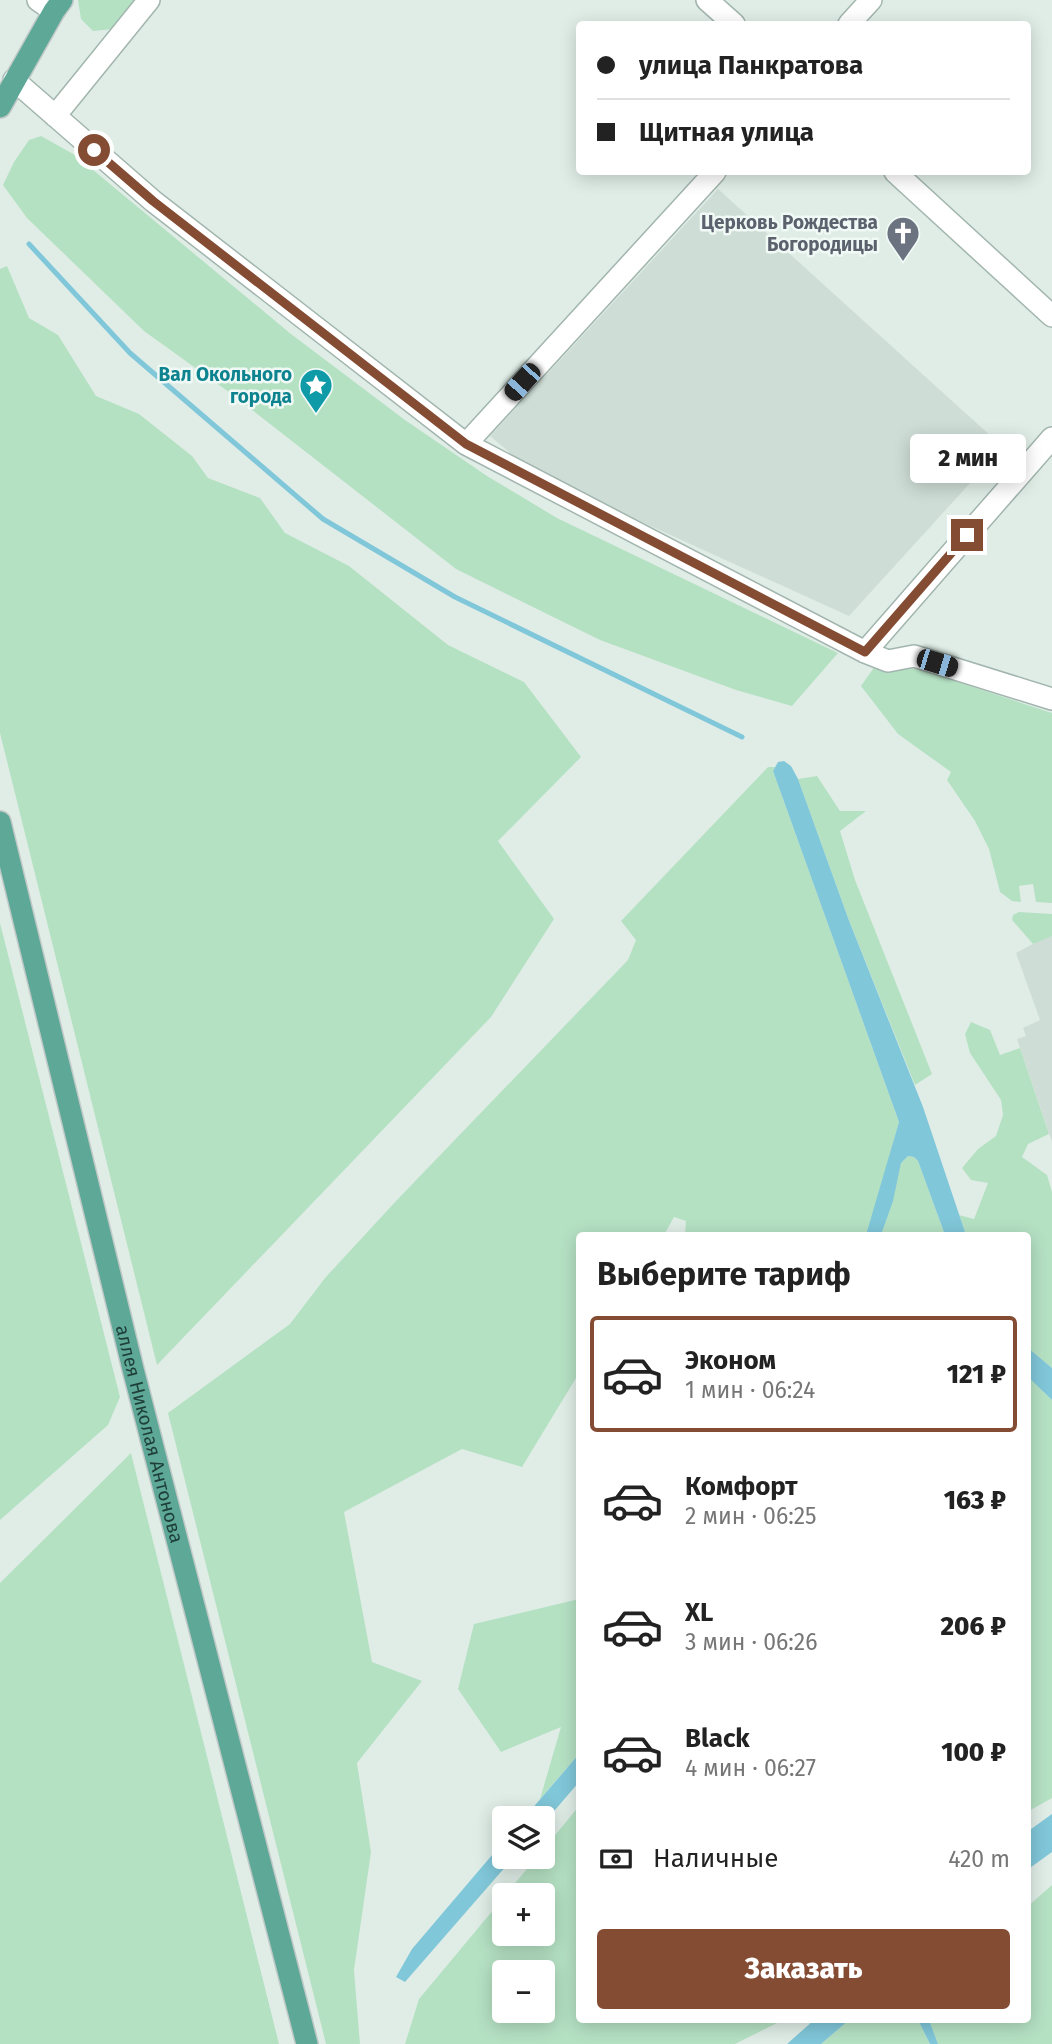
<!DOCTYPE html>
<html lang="ru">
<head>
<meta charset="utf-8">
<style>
  :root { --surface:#fff; --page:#f6f6f6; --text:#222; --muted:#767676; --line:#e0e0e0; --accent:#854c34 }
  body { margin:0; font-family:"Fira Sans",sans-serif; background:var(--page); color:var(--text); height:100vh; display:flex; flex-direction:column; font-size:26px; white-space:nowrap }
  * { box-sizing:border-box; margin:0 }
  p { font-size:23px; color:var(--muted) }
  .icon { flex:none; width:38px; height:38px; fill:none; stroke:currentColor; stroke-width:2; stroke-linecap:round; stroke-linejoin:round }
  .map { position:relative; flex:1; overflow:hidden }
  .drawer { position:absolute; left:576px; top:1232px; width:455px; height:791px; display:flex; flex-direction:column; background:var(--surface); border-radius:7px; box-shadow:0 4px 18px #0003 }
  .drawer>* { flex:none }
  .banner { position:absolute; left:576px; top:21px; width:455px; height:154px; border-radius:7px; box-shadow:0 4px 18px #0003; display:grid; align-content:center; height:154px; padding:0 21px; background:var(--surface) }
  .controls { position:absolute; left:492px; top:1806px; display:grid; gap:14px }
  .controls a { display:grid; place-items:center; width:63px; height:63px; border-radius:7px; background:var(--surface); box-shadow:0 4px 18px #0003; font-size:35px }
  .end { position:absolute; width:32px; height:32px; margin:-16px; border:9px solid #854c34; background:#fff; box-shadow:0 0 0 4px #fff }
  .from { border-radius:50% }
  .bubble { position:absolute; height:49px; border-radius:7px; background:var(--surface); box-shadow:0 4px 18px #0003; font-size:23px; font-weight:800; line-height:49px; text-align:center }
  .car { position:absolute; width:21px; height:42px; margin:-21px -10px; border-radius:9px; box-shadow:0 0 5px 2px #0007; background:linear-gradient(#222 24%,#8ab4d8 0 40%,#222 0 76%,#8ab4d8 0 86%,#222 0) }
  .banner b { display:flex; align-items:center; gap:24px; height:66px; font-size:26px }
  .banner b+b { border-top:2px solid var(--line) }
  .banner i { width:18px; height:18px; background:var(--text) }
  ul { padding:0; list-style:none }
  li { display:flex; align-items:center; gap:21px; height:116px; margin:0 14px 10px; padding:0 7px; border:4px solid transparent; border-radius:7px }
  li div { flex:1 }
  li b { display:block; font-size:26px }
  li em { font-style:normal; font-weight:800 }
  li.selected { border-color:var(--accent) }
  li>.icon { width:63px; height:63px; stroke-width:1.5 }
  h2 { padding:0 21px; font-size:32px; line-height:84px }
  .pay { display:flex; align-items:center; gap:18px; height:77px; padding:0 21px; font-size:26px }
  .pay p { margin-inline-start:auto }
  .action { display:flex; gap:14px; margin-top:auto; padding:14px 21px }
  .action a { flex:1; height:80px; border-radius:7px; background:var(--accent); color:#fff; font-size:28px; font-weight:800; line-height:80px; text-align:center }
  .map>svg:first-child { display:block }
  .built { fill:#ceddd6 }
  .green { fill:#b5e1c3; fill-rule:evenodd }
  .water { fill:#80c7d9 }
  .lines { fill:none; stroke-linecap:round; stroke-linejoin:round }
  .stream { stroke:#80c7d9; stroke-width:5 }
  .minor-casing { stroke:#a2b5af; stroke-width:24 }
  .major-casing { stroke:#c0c9c7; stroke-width:24 }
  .minor { stroke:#fff; stroke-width:21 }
  .major { stroke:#5ea898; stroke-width:21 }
  .route { stroke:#854c34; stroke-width:9 }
  .labels { text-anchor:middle; stroke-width:5; stroke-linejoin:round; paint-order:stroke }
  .worship-label { font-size:19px; font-weight:bold; fill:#5b616d; stroke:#f0f9f5; text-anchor:end }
  .culture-label { font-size:19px; font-weight:bold; fill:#0d838f; stroke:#f0f9f5; text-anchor:end }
  .street-label { font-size:19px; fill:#1e3f38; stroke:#f0f9f5 }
</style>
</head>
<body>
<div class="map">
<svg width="1052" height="2044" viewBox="0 0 1052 2044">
  <rect width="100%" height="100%" fill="#e0ede7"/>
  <path class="built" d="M 718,189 L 1003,447 L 849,616 L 534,473 L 490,436 Z
    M 1052,936 L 1052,1142 L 1017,1039 L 1026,1036 L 1023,1028 L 1040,1020 L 1016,953 L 1042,939 Z"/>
  <path class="green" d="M 78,0 L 136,0 L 113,29 L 93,31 L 81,19 Z
    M 41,136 L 75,155 L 291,334 L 405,420 L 487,476 L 557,518 L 838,653 L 792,706 L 736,690 L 600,640 L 456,569 L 233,395 L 144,331 L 27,218 L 3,185 L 14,162 L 29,140 Z
    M 7,266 L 29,318 L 58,335 L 96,396 L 139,414 L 192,456 L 208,478 L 260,498 L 285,533 L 349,566 L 448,645 L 524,682 L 581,757 L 498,841 L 554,919 L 491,1017 L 157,1365 L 0,733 L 0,269 Z
    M 875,666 L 918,669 L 1052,713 L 1052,903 L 1036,902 L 1033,884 L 1019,886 L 1021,902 L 1012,901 L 1000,892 L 989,849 L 975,821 L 947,780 L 951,772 L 898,734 L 861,686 Z
    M 768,767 L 775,767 L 773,771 L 899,1122 L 871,1223 L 866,1235 L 685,1236 L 686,1221 L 674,1217 L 664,1235 L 579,1236 L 579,1373 L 522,1467 L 462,1449 L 344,1512 L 372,1662 L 422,1681 L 357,1763 L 371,1852 L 354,1970 L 360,2044 L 326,2044 L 168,1413 L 290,1324 L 325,1278 L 396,1201 L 628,960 L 636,940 L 621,921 Z
    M 817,776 L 840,811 L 866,811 L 840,831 L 855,880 L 932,1074 L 915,1085 L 848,918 L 798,779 Z
    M 1019,912 L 1052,914 L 1052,936 L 1033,944 L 1012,920 L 1013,915 Z
    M 0,923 L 120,1397 L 108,1425 L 0,1520 Z
    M 971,1022 L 990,1030 L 1000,1055 L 1020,1048 L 1049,1134 L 1028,1144 L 1022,1157 L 1047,1175 L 1052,1192 L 1052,1368 L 1027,1347 L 1027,1236 L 966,1235 L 959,1215 L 974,1219 L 988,1183 L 971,1180 L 962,1168 L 978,1149 L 996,1136 L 1003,1115 L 1001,1100 L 970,1053 L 965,1034 Z
    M 908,1156 L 914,1157 L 918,1161 L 945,1235 L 881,1236 L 901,1163 Z
    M 1027,1376 L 1052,1400 L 1052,1798 L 1027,1812 Z
    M 131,1453 L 279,2044 L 0,2044 L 0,1583 Z
    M 579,1599 L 579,1754 L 540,1799 L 561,1727 L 501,1752 L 458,1689 L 474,1624 Z
    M 579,1806 L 579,2020 L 783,2020 L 735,2044 L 405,2044 L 419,1999 L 504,1897 L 504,1934 L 542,1934 L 542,1895 L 505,1895 L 537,1857 L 542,1857 L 543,1850 ZM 504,1972 L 542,1972 L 542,2011 L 504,2011 Z
    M 1052,1885 L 1052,2044 L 938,2044 L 929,2020 L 1027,2020 L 1027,1907 Z
    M 849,2020 L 918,2020 L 930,2044 L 821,2044 Z"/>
  <path class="water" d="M 784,761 L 791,766 L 798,779 L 848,918 L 923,1107 L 966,1235 L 945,1235 L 918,1161 L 914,1157 L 908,1156 L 901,1163 L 893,1201 L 881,1235 L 866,1235 L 899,1122 L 773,771 L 778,762 Z
    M 1027,1347 L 1052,1368 L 1052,1400 L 1027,1376 Z
    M 579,1754 L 579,1782 L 543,1824 L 542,1818 L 524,1818 Z
    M 1052,1814 L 1052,1852 L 1027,1870 L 1027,1832 Z
    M 504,1841 L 504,1857 L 514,1857 L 405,1982 L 396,1977 L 412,1949 Z
    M 814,2020 L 849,2020 L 821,2044 L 787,2044 Z
    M 918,2020 L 929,2020 L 938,2044 L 930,2044 Z"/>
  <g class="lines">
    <path class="stream" d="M 29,244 L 130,353 L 323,519 L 455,597 L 742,737"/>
    <defs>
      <path id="minor" d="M 38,0 L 54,11
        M 707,0 L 734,24
        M 849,24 L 871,0
        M 14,80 L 153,201 L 466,444 L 865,652 L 888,661 L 914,656 L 1052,699
        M 55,116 L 149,0
        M 895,172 L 1052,316
        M 466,444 L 715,172
        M 865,652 L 1052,438"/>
      <g id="major">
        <path d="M 0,107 L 54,11 L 62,0"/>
        <path id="s1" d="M 0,822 L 133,1369 L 307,2044"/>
      </g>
    </defs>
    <use href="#minor" class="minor-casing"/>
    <use href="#major" class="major-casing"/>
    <use href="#minor" class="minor"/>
    <use href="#major" class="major"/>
  </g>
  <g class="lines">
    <path class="route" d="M 94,150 L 153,201 L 466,444 L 865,652 L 967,535"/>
  </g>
  <defs>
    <symbol id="church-pin" viewBox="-11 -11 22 30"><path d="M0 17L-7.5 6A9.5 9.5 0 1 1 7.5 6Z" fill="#6b7280" stroke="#f0f9f5"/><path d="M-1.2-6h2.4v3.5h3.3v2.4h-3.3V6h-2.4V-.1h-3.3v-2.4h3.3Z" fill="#fff"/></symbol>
    <symbol id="sight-pin" viewBox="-11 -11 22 30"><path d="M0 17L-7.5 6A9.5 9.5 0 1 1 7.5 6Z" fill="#0f9aa8" stroke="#f0f9f5"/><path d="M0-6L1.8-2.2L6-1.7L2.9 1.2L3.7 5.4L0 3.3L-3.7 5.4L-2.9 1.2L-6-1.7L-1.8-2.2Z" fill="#fff"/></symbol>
  </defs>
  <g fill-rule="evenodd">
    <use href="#church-pin" x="884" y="214" width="38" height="52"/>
    <use href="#sight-pin" x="297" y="366" width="38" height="52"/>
  </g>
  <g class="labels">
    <g class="worship-label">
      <text x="878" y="229">Церковь Рождества<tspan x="878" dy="22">Богородицы</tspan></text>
    </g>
    <g class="culture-label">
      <text x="292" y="381">Вал Окольного<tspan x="292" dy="22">города</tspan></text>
    </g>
    <g class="street-label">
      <text dy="7" stroke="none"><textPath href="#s1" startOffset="630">аллея Николая Антонова</textPath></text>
    </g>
  </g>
</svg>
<div class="controls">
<a><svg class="icon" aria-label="layers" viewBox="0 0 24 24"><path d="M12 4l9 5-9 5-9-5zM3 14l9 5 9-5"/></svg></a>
<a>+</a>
<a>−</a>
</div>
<i class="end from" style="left:94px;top:150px"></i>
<i class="end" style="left:967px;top:535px"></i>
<div class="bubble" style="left:910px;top:434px;width:116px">2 мин</div>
<i class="car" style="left:522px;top:382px;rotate:222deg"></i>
<i class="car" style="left:937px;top:663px;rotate:107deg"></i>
<div class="banner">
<b><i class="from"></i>улица Панкратова</b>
<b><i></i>Щитная улица</b>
</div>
<section class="drawer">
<h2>Выберите тариф</h2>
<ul>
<li class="selected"><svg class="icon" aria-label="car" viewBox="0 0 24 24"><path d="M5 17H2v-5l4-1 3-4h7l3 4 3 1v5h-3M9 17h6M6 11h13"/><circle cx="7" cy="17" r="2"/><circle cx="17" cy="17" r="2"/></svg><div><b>Эконом</b><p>1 мин · 06:24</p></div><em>121 ₽</em></li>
<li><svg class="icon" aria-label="car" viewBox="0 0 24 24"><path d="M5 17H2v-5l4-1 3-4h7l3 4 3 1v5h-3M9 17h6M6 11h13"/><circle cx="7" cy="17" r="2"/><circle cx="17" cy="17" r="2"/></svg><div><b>Комфорт</b><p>2 мин · 06:25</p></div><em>163 ₽</em></li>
<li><svg class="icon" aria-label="car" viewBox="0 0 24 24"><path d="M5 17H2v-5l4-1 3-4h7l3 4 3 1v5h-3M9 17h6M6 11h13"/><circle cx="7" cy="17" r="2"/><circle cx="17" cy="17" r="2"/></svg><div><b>XL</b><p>3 мин · 06:26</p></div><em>206 ₽</em></li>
<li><svg class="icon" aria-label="car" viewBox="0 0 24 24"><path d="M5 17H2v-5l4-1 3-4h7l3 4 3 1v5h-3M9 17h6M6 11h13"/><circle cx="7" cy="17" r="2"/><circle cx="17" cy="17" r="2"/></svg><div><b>Black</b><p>4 мин · 06:27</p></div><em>100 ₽</em></li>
</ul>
<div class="pay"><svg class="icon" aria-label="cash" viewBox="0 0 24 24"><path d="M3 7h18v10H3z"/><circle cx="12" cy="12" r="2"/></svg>Наличные<p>420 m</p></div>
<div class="action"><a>Заказать</a></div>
</section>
</div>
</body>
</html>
